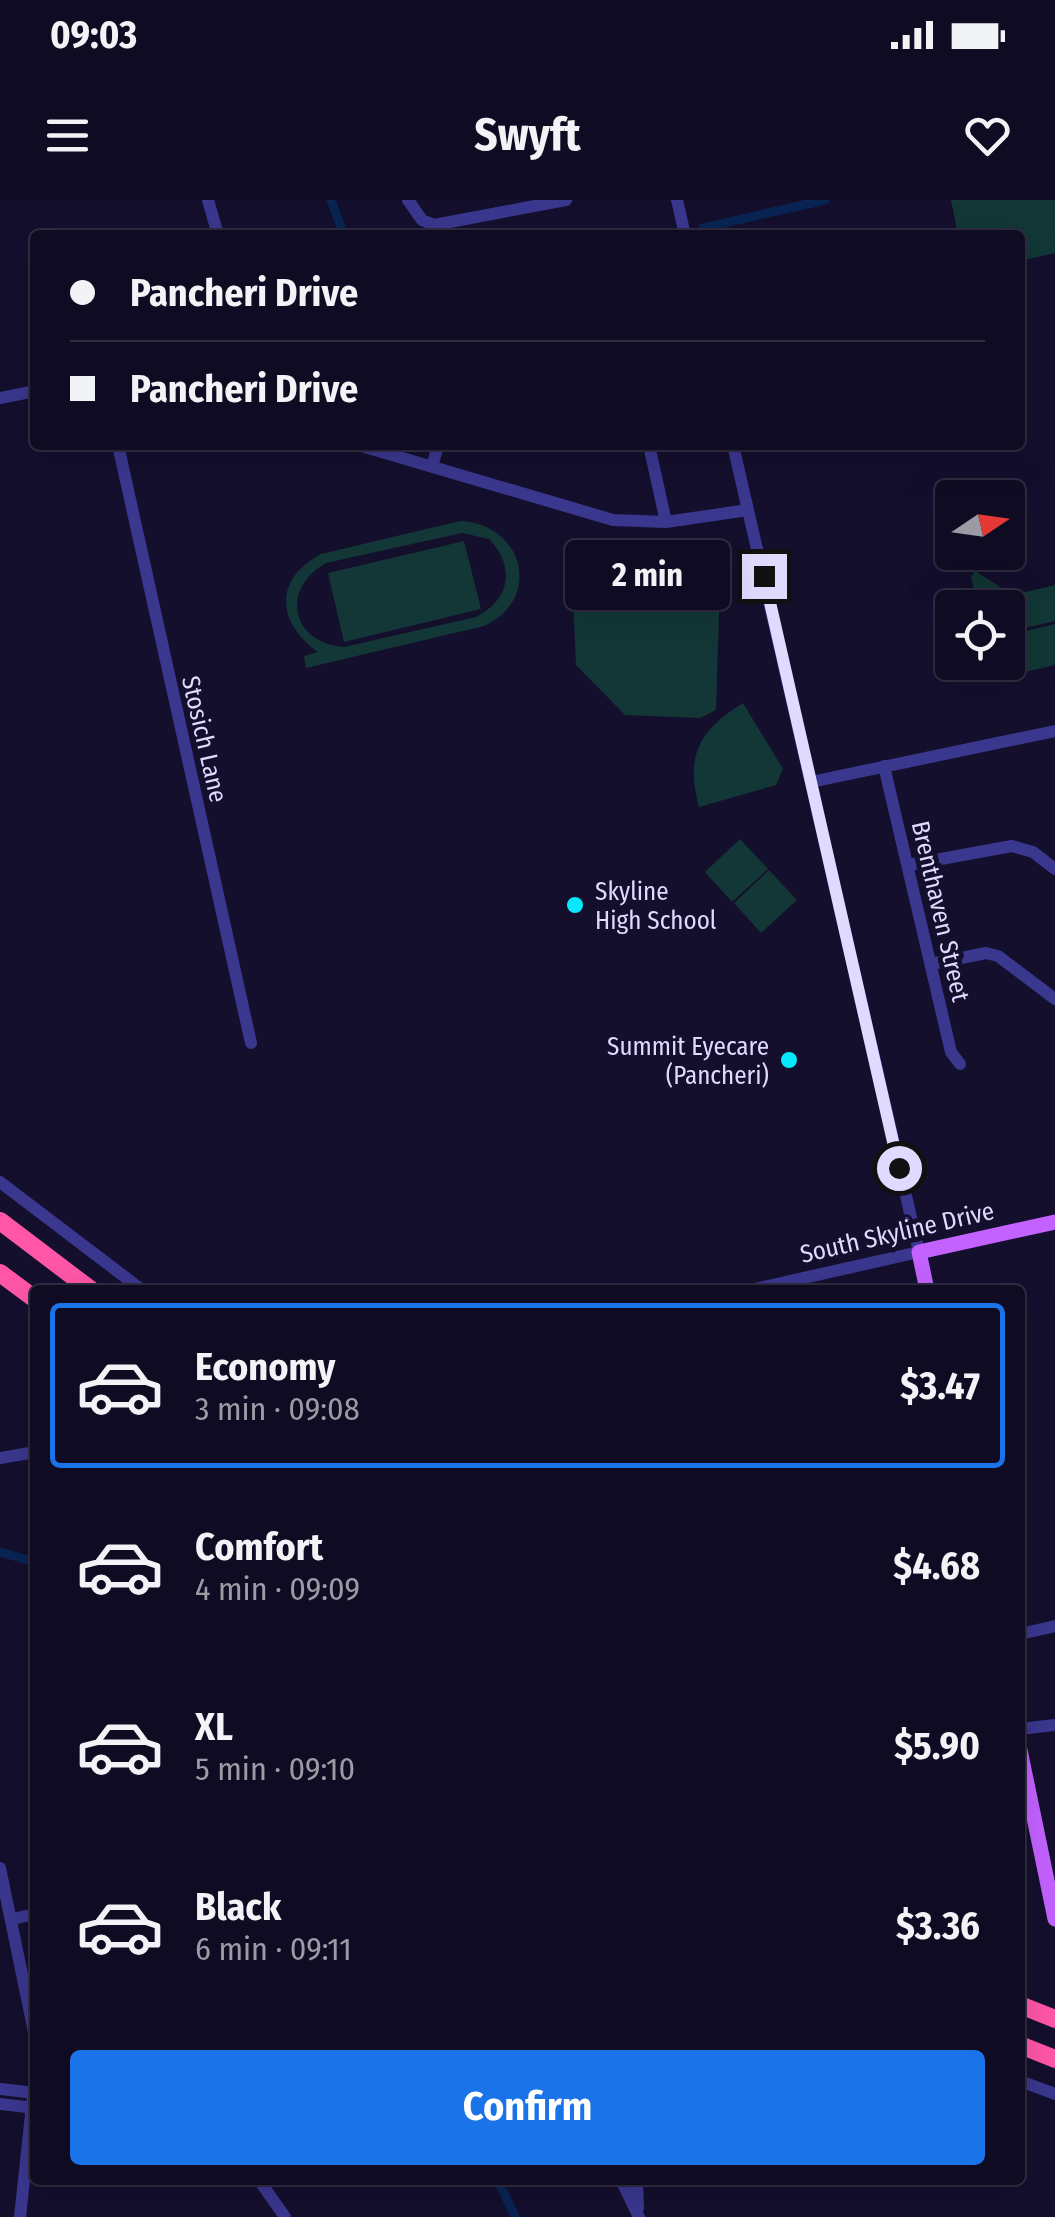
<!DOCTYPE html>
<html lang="en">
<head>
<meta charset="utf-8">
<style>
  :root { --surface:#0f0b22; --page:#1d192f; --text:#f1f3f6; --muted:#9b9ba5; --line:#2f2b40; --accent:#1a73e8 }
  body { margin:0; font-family:"Fira Sans Condensed",sans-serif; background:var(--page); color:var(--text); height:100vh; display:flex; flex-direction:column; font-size:38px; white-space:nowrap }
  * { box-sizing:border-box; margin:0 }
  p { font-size:32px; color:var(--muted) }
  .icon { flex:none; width:55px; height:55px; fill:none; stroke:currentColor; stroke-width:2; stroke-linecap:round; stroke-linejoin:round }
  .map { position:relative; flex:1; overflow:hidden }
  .side { position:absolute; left:30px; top:1085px; width:995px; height:900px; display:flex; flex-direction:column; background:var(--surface); border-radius:10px; box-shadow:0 10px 40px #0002,0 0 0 2px var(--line) }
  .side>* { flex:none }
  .hud { position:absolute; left:30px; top:30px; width:995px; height:220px; border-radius:10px; box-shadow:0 10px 40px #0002,0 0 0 2px var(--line); display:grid; align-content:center; height:220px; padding:0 40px; background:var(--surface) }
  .needle { width:65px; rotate:77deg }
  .buttons { position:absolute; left:935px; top:280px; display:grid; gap:20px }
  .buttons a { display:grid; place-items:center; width:90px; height:90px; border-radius:10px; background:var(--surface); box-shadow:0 10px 40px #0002,0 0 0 2px var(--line); font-size:50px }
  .end { position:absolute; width:45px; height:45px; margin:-22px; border:12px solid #dfdbff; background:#111; box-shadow:0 0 0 5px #111 }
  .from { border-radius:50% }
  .bubble { position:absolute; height:70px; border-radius:10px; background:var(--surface); box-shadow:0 10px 40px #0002,0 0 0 2px var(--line); font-size:32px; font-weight:700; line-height:70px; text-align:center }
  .hud b { display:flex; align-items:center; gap:35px; height:95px; font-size:38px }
  .hud b+b { border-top:2px solid var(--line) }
  .hud i { width:25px; height:25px; background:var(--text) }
  ul { padding:18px 0 0; list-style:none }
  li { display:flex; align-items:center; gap:30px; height:165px; margin:0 20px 15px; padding:0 20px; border:5px solid transparent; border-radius:10px }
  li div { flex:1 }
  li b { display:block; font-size:38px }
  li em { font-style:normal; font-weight:700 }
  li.current { border-color:var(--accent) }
  li>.icon { width:90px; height:90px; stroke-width:1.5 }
  .primary-button { display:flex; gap:20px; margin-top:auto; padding:20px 40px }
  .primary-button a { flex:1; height:115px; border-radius:10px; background:var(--accent); color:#fff; font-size:40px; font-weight:700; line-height:115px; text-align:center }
  .status { display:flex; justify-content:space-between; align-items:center; height:70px; padding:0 50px; background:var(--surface); direction:ltr }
  .status svg { height:28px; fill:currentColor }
  header { display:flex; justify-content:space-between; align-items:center; height:130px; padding:0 40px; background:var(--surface); font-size:45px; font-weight:700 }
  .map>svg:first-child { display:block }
  .green { fill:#123736; fill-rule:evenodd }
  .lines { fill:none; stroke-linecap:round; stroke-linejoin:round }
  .canal { stroke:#092452; stroke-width:9 }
  .minor { stroke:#3a378f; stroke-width:12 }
  .major { stroke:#c362ff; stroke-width:15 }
  .highway { stroke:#ff56a8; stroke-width:18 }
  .route { stroke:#dfdbff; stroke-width:12 }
  .poi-dot { fill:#07e8ff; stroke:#140f2d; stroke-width:4 }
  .labels { text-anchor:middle; stroke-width:10; stroke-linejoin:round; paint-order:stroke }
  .street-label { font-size:25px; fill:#dfdbff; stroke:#140f2d }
  .poi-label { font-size:25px; fill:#dfdbff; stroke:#140f2d; text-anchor:start }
</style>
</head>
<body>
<div class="status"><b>09:03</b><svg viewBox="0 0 49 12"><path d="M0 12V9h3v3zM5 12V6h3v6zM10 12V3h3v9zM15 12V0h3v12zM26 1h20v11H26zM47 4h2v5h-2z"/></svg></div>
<header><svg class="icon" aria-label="menu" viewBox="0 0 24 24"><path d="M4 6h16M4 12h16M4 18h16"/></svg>Swyft<svg class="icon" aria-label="heart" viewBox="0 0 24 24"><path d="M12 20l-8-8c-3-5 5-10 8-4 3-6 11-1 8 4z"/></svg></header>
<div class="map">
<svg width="1055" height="2017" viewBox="0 0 1055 2017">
  <rect width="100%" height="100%" fill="#140f2d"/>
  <path class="green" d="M 951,0 L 1055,0 L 1055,53 L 1020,61 L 1020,35 L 958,35 Z
    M 460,321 C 524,324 543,399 484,426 L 306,468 L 304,456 L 318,452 C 276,422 274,379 321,354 ZM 462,333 L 489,339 C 516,367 510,400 476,417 L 344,447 C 291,443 280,389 326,363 Z
    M 464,341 L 481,409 L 344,442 L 328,373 Z
    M 707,368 L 720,381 L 716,510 L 700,518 L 625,515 L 576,465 L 572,374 Z
    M 975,371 L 1013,395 L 1055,385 L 1055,421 L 1025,428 L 1023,422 L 1008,425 L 1008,408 L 978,407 L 971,377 Z
    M 1055,424 L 1055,465 L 1004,477 L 1001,463 L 1008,462 L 1008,435 Z
    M 743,503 L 783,569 L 776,585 L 699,607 C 685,556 699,530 743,503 Z
    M 740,639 L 768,669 L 732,702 L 705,672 Z
    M 769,670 L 797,700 L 761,733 L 734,703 Z"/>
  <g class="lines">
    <path class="canal" d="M 331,0 L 344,35
      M 703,28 L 825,0
      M 0,1352 L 35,1362
      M 498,1980 L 515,2017"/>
    <path class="minor" d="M 208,0 L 218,35
      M 408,0 L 422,20 L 434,25 L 566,0
      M 677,0 L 685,35
      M 0,198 L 35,191
      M 118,245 L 251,843
      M 358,245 L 613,320 L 666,322 L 748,310
      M 649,245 L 666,322
      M 733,245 L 919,1052 L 750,1090
      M 432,267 L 438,245
      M 884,566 L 951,852 L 960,864
      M 811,582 L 1055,531
      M 908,665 L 1012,646 L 1033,652 L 1055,669
      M 931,764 L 986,753 L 998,756 L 1055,799
      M 0,982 L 142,1090
      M 0,1258 L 35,1252
      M 1020,1434 L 1055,1426
      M 1020,1529 L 1055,1525
      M 0,1668 L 35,1837
      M 12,1719 L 35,1714
      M 1020,1881 L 1055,1894
      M 0,1889 L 35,1893
      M 0,1904 L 35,1908
      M 259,1980 L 285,2017
      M 621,1980 L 639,2017
      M 637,1980 L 638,2008
      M 20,2017 L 35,1877"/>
    <path class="major" d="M 927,1090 L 919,1052 L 1055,1022
      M 1020,1550 L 1055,1719"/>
    <path class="highway" d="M 0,1021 L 91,1090
      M 0,1073 L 35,1099
      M 1020,1805 L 1055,1819
      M 1020,1845 L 1055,1859"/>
  </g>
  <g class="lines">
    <path class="route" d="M 764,376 L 899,968"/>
  </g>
  <g class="poi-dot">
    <circle cx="575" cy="705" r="10"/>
    <circle cx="789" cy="860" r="10"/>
  </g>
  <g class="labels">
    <g class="street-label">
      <text transform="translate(205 539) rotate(77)" y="9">Stosich Lane</text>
      <text transform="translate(941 711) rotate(77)" y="9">Brenthaven Street</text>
      <text transform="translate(897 1032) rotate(-13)" y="9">South Skyline Drive</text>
    </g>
    <g class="poi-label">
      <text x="595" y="700">Skyline<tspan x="595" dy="29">High School</tspan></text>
      <text x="769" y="855" text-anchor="end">Summit Eyecare<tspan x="769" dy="29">(Pancheri)</tspan></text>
    </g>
  </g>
</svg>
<div class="buttons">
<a><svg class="needle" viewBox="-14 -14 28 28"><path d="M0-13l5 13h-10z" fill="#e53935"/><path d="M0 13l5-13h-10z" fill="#9b9ba5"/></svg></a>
<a><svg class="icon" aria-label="locate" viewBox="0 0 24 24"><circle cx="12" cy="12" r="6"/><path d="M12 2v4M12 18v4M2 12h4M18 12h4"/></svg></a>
</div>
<i class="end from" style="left:899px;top:968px"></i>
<i class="end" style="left:764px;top:376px"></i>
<div class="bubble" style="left:565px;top:340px;width:165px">2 min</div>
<div class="hud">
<b><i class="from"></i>Pancheri Drive</b>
<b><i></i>Pancheri Drive</b>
</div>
<section class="side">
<ul>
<li class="current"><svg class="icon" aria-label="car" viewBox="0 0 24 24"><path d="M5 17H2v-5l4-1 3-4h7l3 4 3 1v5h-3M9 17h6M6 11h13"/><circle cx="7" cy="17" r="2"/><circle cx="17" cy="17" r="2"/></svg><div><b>Economy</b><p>3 min · 09:08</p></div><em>$3.47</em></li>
<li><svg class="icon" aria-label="car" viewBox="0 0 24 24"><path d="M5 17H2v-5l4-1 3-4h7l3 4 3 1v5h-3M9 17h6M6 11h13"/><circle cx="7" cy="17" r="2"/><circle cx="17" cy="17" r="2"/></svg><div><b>Comfort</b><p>4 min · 09:09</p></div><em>$4.68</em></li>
<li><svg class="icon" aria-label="car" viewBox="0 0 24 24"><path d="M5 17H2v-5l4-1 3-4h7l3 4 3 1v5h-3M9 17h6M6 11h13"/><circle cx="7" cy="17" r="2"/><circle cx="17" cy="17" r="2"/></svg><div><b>XL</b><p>5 min · 09:10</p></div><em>$5.90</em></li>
<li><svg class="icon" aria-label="car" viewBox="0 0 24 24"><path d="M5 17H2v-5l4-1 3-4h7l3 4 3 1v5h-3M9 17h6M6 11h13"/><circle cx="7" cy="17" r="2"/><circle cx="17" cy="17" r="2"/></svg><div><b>Black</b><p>6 min · 09:11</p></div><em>$3.36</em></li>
</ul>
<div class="primary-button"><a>Confirm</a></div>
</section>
</div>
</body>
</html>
